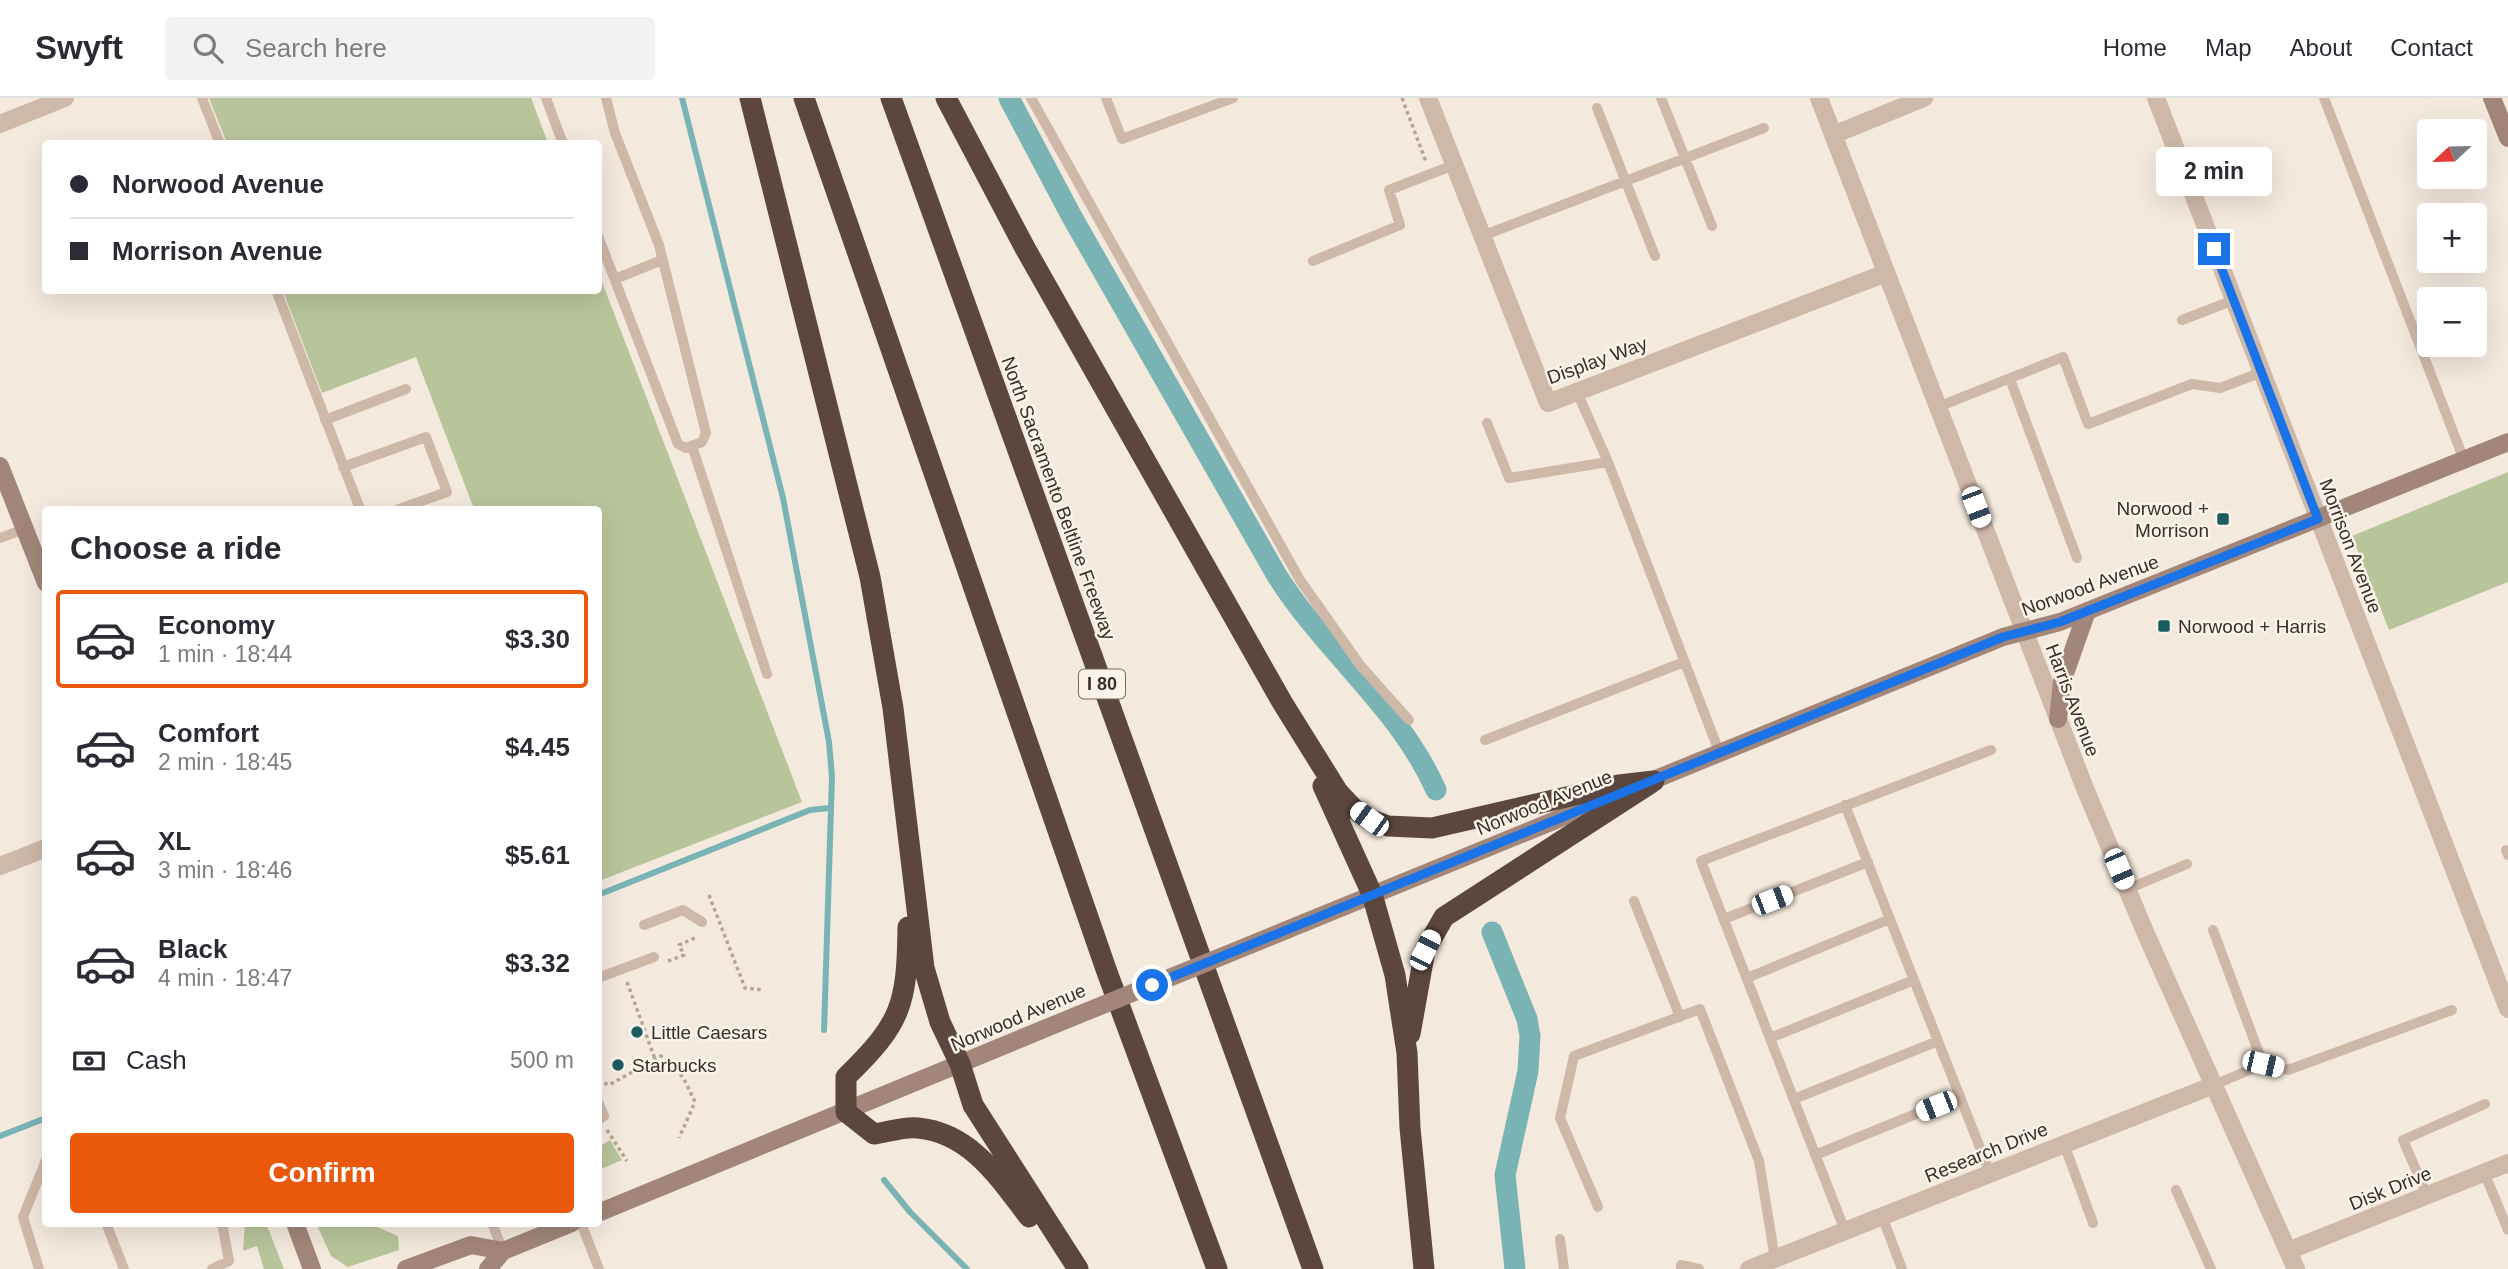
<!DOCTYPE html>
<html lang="en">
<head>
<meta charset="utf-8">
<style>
  :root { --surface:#fff; --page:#f2f2f3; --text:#2b2b33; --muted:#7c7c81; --line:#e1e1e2; --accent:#ea580c }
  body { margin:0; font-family:Helvetica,sans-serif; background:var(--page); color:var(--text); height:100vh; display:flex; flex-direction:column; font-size:26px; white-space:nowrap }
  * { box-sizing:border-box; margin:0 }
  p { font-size:23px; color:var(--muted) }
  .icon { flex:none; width:38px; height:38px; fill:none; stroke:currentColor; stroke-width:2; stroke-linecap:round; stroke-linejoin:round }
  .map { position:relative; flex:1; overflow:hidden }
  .drawer { position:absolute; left:42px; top:408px; width:560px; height:721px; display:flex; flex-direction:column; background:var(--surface); border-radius:7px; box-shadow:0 7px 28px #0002 }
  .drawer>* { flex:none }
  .hud { position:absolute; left:42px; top:42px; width:560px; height:154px; border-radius:7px; box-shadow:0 7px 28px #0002; display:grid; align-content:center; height:154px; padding:0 28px; background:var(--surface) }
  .needle { width:46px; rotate:248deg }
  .tools { position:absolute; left:2417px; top:21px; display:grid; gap:14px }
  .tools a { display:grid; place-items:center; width:70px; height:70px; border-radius:7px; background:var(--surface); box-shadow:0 7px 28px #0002; font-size:35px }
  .end { position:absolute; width:32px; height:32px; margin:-16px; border:9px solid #1a73e8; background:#fff; box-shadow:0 0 0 4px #fff }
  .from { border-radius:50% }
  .bubble { position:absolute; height:49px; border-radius:7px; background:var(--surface); box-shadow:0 7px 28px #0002; font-size:23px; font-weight:700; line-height:49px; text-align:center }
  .car { position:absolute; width:21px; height:42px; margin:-21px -10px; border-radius:9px; box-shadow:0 0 5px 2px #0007; background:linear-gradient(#fff 24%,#345 0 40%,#fff 0 76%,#345 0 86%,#fff 0) }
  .hud b { display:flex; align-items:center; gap:24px; height:66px; font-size:26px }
  .hud b+b { border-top:2px solid var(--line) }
  .hud i { width:18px; height:18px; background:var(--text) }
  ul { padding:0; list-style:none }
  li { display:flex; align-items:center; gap:21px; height:98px; margin:0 14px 10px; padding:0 14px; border:4px solid transparent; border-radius:7px }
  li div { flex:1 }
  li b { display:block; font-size:26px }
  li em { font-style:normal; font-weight:700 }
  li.selected { border-color:var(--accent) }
  li>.icon { width:63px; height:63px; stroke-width:1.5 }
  h2 { padding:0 28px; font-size:32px; line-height:84px }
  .pay { display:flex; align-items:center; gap:18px; height:77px; padding:0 28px; font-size:26px }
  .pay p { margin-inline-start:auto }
  .button { display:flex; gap:14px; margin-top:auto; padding:14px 28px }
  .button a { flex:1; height:80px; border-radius:7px; background:var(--accent); color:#fff; font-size:28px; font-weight:700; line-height:80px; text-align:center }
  header { display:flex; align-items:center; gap:42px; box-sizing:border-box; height:98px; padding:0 35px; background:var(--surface); border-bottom:2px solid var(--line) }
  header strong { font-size:33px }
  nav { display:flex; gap:38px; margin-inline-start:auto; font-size:24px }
  .search { width:490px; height:63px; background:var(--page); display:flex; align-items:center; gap:18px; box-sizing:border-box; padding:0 24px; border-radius:7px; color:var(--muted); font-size:26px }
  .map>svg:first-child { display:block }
  .green { fill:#b8c59b }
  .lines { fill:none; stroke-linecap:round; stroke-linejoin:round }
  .stream { stroke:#79b3b4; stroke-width:6 }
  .canal { stroke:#79b3b4; stroke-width:21 }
  .path { stroke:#baa291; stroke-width:3.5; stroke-dasharray:3.5 3.5; stroke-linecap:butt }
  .lane { stroke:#ceb8a8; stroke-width:10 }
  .street { stroke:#ceb8a8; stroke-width:18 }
  .secondary { stroke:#a28679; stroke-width:18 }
  .highway { stroke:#5c473f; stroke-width:21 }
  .secondary-bridge { stroke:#a28679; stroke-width:18 }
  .route { stroke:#1a73e8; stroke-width:9 }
  .poi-dot { fill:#1a5d5f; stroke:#fbf3ea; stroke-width:2.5 }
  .labels { text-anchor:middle; stroke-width:5; stroke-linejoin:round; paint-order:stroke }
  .shield { fill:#fbf3ea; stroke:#746962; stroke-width:2 }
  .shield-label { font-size:18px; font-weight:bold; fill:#3a2e28 }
  .street-label { font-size:19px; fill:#3a2e28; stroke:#fbf3ea }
  .poi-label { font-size:19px; fill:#3a2e28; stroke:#fbf3ea; text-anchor:start }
</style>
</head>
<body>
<header>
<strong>Swyft</strong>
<div class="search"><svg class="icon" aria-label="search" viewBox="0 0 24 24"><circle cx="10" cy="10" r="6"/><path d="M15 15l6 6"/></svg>Search here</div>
<nav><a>Home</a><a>Map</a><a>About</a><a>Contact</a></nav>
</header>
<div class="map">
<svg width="2508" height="1171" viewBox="0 0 2508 1171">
  <rect width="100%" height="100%" fill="#f4e9dd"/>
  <path class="green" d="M 209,0 L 531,0 L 548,45 L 227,45 Z
    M 599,176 L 802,704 L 599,783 L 598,411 L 474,411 L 416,259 L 322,295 L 283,193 L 598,192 Z
    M 2508,374 L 2508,484 L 2389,532 L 2352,438 Z
    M 610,1042 L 622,1062 L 599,1072 L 599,1049 Z
    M 245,1125 L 266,1125 L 284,1171 L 264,1171 L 257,1148 L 243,1153 Z
    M 316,1125 L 368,1125 L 398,1138 L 399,1152 L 348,1169 L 331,1158 Z"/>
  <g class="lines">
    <path class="stream" d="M 682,0 L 783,400 L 829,644 L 832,679 L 824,932
      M 598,797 L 810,712 L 830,710
      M 0,1038 L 46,1020
      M 884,1082 L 910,1114 L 967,1171"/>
    <path class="canal" d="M 1009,0 L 1072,119 L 1276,476 C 1324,553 1400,610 1436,692
      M 1492,834 L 1527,921 L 1530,938 L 1528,973 L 1505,1077 L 1515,1171"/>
    <path class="path" d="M 1402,0 L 1426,64
      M 709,797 L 745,890 L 763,892
      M 668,863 L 684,857 L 679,847 L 697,839
      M 627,884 L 655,961
      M 598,982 L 609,987 L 661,958 L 683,979 L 695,1004 L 679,1040
      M 607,1032 L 627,1063"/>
    <path class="lane" d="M 202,0 L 220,46
      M 546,0 L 563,46
      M 1031,0 L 1300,482 L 1360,567 L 1409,622
      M 1106,0 L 1122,41 L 1233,0
      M 1661,0 L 1712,128
      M 2324,0 L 2464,362
      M 1597,10 L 1655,158
      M 598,138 L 678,346 L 686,350 L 702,344 L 706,335 L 659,147 L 615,35 L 606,0
      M 1482,138 L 1764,30
      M 1313,163 L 1400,127 L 1389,92 L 1454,67
      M 615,181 L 662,162
      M 276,192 L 360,411
      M 2182,222 L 2234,202
      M 2010,281 L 2077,460
      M 1577,294 L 1608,364
      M 1938,309 L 2063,259 L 2088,326 L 2192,286 L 2220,290 L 2262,274
      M 325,322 L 406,291
      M 1487,325 L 1509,380 L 1608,364 L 1720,656
      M 692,348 L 767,576
      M 343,369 L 426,339 L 447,394 L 399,411
      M 0,440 L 24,431
      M 1485,642 L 1684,564
      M 1845,707 L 1990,1075
      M 2506,752 L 2508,757
      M 2128,791 L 2187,766
      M 1634,803 L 1680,919
      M 1724,821 L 1868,764
      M 644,827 L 683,812 L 702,824
      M 2213,832 L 2263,966
      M 598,880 L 654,859
      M 1747,880 L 1890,821
      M 1770,940 L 1914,882
      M 2214,987 L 2263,966 L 2288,972 L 2452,912
      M 1794,1001 L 1938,943
      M 598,1004 L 604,1018 L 598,1022
      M 2064,1046 L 2093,1125
      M 1815,1057 L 1960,998
      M 2484,1074 L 2508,1132
      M 2176,1092 L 2211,1171
      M 2427,1097 L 2403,1042 L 2485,1006
      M 1598,1109 L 1560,1020 L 1574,958 L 1700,911 L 1759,1063 L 1775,1161
      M 1882,1118 L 1902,1171
      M 106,1125 L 124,1171
      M 492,1125 L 503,1153
      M 581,1125 L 599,1171
      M 1845,1133 L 1701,763 L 1991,652
      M 1560,1141 L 1564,1171
      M 39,1171 L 23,1119 L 46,1062
      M 212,1171 L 229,1163 L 222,1125
      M 1681,1171 L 1681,1167 L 1699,1171"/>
    <path class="street" d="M 1428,0 L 1548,305 L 1886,175
      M 1819,0 L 2084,688 L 2146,836 L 2296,1171
      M 2156,0 L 2508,911
      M 0,26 L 65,0
      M 1833,37 L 1924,0
      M 0,768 L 46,750
      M 2288,1153 L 2508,1065
      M 1749,1171 L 2214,987"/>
    <path class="secondary" d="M 2492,0 L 2508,40
      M 0,368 L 46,485
      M 2058,621 L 2062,584 L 2087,513
      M 1250,847 L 2003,539 L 2060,524 L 2508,344
      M 598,1115 L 1078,917
      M 295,1125 L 312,1171
      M 406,1171 L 471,1147 L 503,1153
      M 488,1171 L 503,1153 L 572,1125"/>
    <path class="highway" d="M 750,0 L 870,479 L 893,610 L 924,870 L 940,924 L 960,966 L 973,1007 L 1078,1171
      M 804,0 L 1107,874 L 1217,1171
      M 891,0 L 1313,1171
      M 946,0 L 1025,150 L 1282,604 L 1338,694 L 1353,710 L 1369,721 L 1388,728 L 1432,730 L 1619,687 L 1654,683
      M 1323,688 L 1372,796 L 1395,877 L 1407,955 L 1410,1030 L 1424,1171
      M 908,829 C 907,906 902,925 846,979 L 846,1014 L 874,1036 C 888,1034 905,1028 918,1030 C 971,1035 1000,1081 1029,1119
      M 1410,936 L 1425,852 L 1444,819 L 1651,685"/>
    <path class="secondary-bridge" d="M 1078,917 L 1250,847"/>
  </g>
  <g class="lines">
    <path class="route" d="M 1152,887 L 2003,539 L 2060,524 L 2318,421 L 2214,151"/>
  </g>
  <g class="poi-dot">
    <rect x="2216" y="414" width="14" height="14" rx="3.5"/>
    <rect x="2157" y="521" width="14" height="14" rx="3.5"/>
    <circle cx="637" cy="934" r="7"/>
    <circle cx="618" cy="967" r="7"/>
  </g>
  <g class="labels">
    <rect class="shield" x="1079" y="571.5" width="46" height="29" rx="5"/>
    <g class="shield-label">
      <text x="1102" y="592">I 80</text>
    </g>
    <g class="street-label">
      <text transform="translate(1597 262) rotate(-20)" y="7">Display Way</text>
      <text transform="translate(1059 400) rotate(70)" y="7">North Sacramento Beltline Freeway</text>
      <text transform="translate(2351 448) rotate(69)" y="7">Morrison Avenue</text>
      <text transform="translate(2090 487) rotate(-20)" y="7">Norwood Avenue</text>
      <text transform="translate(2073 602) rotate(69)" y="7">Harris Avenue</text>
      <text transform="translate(1544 704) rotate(-22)" y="7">Norwood Avenue</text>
      <text transform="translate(1018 919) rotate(-23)" y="7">Norwood Avenue</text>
      <text transform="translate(1986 1054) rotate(-22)" y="7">Research Drive</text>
      <text transform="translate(2390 1090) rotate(-22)" y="7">Disk Drive</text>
    </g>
    <g class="poi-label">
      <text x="2209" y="417" text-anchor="end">Norwood +<tspan x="2209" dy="22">Morrison</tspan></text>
      <text x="2178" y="535">Norwood + Harris</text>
      <text x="651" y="941">Little Caesars</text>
      <text x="632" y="974">Starbucks</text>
    </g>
  </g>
</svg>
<div class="tools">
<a><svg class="needle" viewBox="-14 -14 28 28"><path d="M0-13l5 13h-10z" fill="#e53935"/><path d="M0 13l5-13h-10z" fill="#7c7c81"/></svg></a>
<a>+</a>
<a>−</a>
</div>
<i class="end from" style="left:1152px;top:887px"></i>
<i class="end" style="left:2214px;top:151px"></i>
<div class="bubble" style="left:2156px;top:49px;width:116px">2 min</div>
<i class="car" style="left:1976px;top:409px;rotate:159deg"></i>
<i class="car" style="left:1369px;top:721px;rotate:306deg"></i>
<i class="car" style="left:2119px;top:771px;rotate:157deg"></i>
<i class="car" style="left:1772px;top:802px;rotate:69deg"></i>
<i class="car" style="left:1425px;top:852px;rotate:26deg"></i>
<i class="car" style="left:2263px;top:966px;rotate:103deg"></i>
<i class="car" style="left:1936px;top:1008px;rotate:248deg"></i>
<div class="hud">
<b><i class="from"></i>Norwood Avenue</b>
<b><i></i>Morrison Avenue</b>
</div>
<section class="drawer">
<h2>Choose a ride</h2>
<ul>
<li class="selected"><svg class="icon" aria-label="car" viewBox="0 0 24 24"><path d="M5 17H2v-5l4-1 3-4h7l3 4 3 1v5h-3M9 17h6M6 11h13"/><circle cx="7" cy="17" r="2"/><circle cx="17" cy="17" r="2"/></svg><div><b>Economy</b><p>1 min · 18:44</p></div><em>$3.30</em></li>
<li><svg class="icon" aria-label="car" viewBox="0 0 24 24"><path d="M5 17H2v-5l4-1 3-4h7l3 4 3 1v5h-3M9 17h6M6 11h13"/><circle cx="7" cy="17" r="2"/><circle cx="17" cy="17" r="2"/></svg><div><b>Comfort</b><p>2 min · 18:45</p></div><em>$4.45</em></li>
<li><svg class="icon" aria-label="car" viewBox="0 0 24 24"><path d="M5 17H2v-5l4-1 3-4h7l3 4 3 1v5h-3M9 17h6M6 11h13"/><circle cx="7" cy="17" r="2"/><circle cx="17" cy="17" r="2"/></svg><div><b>XL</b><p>3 min · 18:46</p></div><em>$5.61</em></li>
<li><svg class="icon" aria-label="car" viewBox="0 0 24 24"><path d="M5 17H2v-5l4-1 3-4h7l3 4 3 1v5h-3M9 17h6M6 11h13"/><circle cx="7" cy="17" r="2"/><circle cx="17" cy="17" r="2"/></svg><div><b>Black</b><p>4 min · 18:47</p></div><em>$3.32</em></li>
</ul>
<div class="pay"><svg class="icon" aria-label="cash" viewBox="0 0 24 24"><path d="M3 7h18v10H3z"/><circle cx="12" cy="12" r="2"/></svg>Cash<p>500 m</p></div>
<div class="button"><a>Confirm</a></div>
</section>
</div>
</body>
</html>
